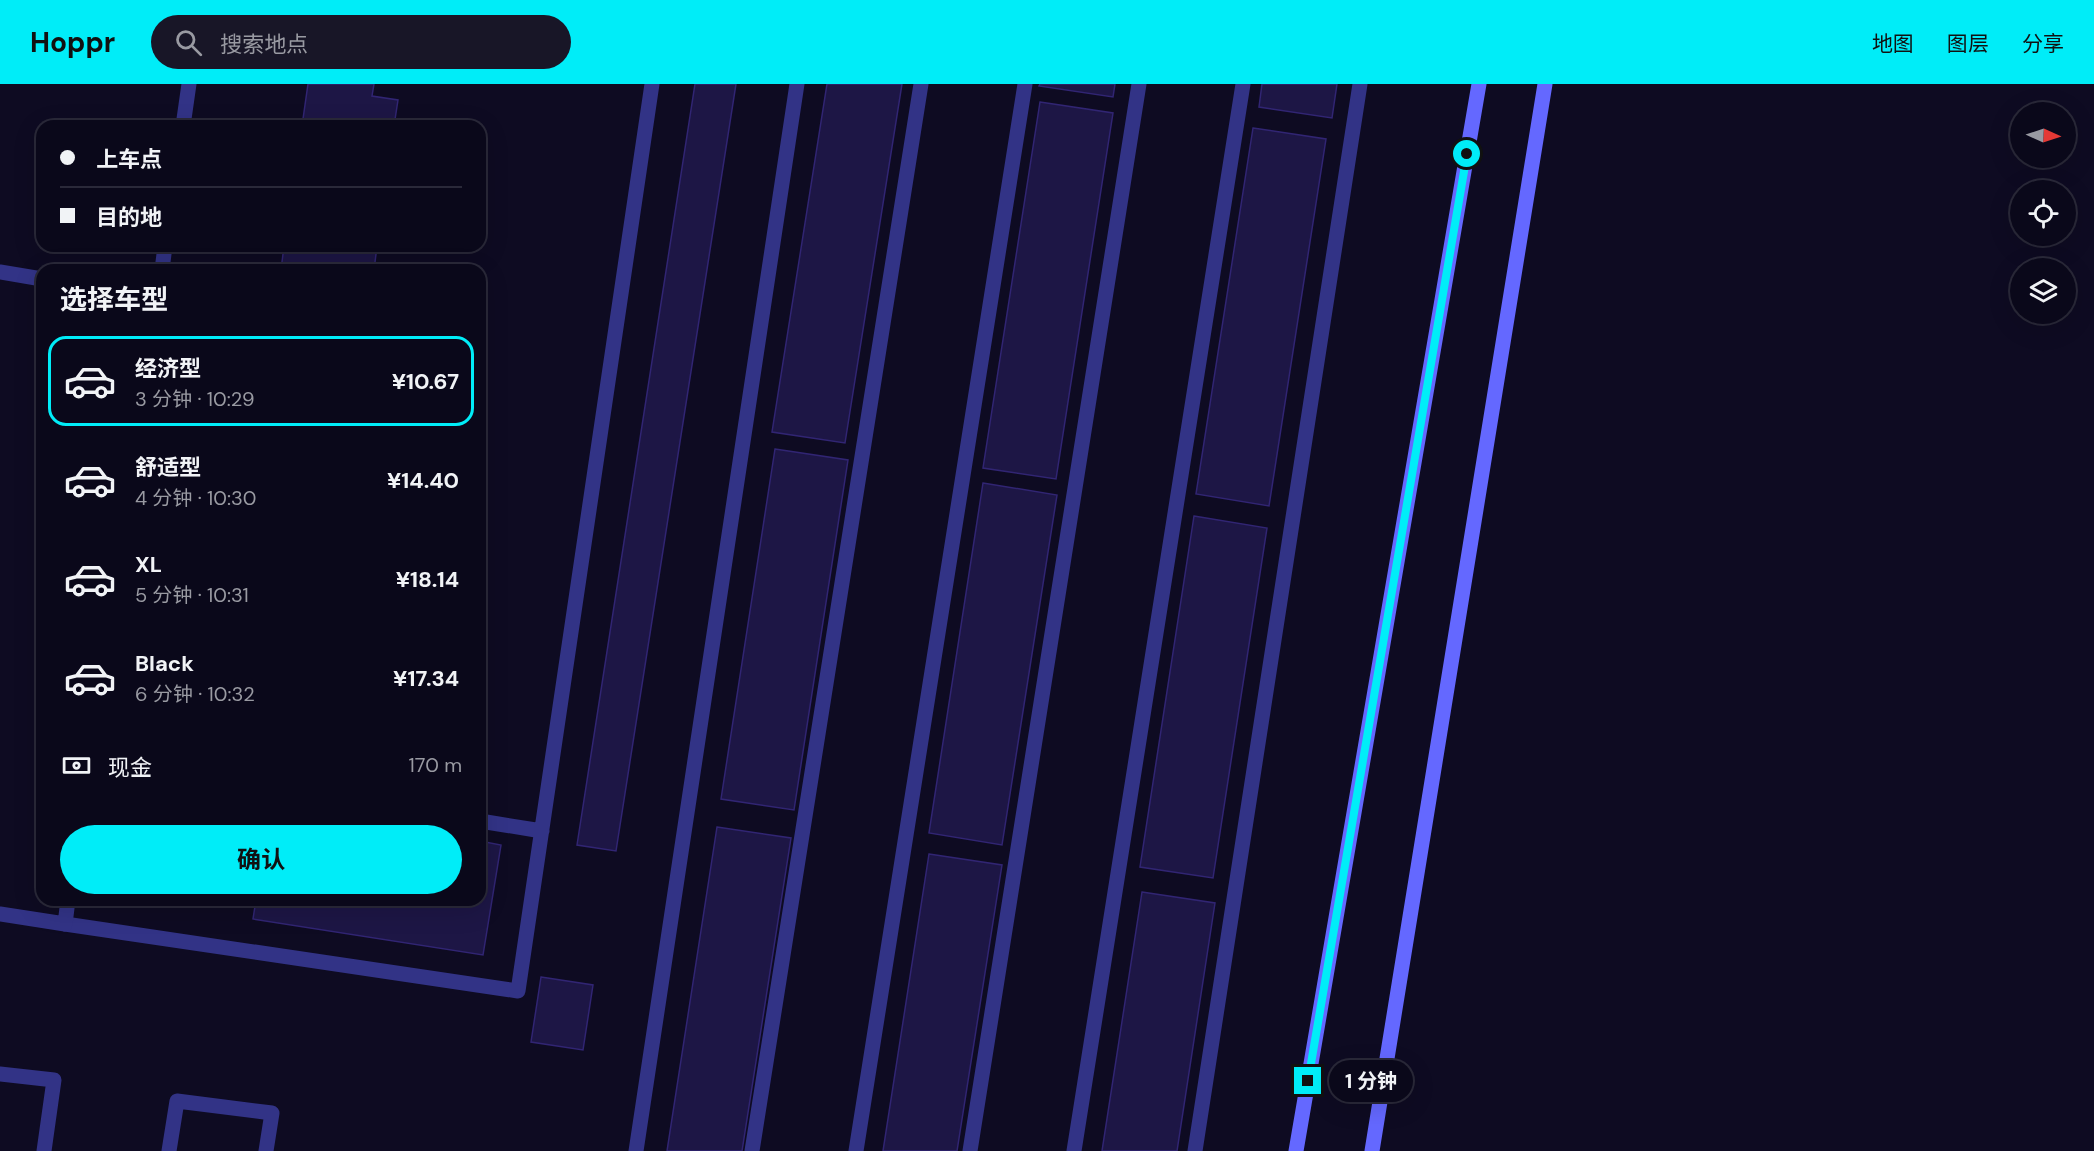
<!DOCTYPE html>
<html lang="zh">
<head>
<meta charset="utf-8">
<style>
  :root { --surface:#0a081a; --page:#181627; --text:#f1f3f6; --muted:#999aa2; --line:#2a2939; --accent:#00edf8 }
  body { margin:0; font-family:"DM Sans","Noto Sans SC",sans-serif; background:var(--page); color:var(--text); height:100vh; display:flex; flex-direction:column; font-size:22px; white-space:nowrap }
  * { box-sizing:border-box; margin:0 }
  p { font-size:20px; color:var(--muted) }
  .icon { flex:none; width:33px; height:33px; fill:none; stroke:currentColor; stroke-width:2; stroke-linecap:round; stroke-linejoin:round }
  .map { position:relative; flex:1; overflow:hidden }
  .sheet { position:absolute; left:36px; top:180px; width:450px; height:642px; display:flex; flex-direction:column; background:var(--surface); border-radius:18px; box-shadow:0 6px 24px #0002,0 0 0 2px var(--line) }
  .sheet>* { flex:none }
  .hud { position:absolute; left:36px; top:36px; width:450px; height:132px; border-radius:18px; box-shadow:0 6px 24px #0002,0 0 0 2px var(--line); display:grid; align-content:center; height:132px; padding:0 24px; background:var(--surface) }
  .needle { width:39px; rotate:93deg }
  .buttons { position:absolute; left:2010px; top:18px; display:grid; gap:12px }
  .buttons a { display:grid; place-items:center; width:66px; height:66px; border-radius:50%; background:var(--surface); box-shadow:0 6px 24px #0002,0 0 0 2px var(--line); font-size:30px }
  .end { position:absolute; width:27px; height:27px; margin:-14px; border:8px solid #00edf8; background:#111; box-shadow:0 0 0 3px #111 }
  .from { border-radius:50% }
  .bubble { position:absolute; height:42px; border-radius:21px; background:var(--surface); box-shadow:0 6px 24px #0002,0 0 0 2px var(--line); font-size:20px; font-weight:700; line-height:42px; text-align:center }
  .hud b { display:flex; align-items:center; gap:21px; height:57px; font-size:22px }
  .hud b+b { border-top:2px solid var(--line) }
  .hud i { width:15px; height:15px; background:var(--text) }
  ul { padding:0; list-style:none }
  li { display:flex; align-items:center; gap:18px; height:90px; margin:0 12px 9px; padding:0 12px; border:3px solid transparent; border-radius:18px }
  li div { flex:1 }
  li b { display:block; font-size:22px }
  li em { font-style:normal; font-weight:700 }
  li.current { border-color:var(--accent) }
  li>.icon { width:54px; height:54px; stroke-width:1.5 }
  h2 { padding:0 24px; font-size:27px; line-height:72px }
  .pay { display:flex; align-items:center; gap:15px; height:66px; padding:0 24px; font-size:22px }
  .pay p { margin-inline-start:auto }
  .action { display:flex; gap:12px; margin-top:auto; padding:12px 24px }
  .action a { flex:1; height:69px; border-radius:36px; background:var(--accent); color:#111; font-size:24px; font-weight:700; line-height:69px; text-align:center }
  header { display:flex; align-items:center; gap:36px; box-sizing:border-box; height:84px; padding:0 30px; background:var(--accent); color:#111 }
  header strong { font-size:28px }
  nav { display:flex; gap:33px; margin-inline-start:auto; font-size:21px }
  .search { width:420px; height:54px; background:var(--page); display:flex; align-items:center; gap:15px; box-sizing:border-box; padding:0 21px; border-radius:33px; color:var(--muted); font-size:22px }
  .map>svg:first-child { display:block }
  .building { fill:#1d1645; stroke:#312573; stroke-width:1.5 }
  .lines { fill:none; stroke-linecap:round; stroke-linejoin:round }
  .lane { stroke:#323386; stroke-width:15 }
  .street { stroke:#323386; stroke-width:15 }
  .secondary { stroke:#6468ff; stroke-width:15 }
  .route { stroke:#00edf8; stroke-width:8 }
</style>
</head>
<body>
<header>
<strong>Hoppr</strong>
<div class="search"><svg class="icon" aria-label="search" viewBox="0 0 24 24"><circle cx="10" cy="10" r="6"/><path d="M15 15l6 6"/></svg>搜索地点</div>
<nav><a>地图</a><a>图层</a><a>分享</a></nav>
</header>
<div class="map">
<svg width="2094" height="1067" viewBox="0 0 2094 1067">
  <rect width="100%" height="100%" fill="#0e0b22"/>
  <path class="building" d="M 308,0 L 374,0 L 372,12 L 398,16 L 394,42 L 302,42 Z
    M 695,0 L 736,0 L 616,767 L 577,761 Z
    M 827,0 L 902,0 L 845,359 L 772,348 Z
    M 1040,0 L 1115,0 L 1113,13 L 1039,2 Z
    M 1262,0 L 1337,0 L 1332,34 L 1259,23 Z
    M 1040,18 L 1113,29 L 1056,395 L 983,384 Z
    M 1253,44 L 1326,55 L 1269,422 L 1196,410 Z
    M 284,162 L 377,162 L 374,186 L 281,186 Z
    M 775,365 L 848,376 L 794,726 L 721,715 Z
    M 983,399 L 1057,411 L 1002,761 L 929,749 Z
    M 1194,432 L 1267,444 L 1213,794 L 1140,783 Z
    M 717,743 L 791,754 L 742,1067 L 667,1067 Z
    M 480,757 L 501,761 L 483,871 L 253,835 L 256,816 L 480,816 Z
    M 929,770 L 1002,781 L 957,1067 L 883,1067 Z
    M 1142,808 L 1215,819 L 1177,1067 L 1102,1067 Z
    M 541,893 L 593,901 L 583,966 L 531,958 Z"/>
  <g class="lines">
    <path class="lane" d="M 480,737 L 542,747
      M 65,840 L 518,907 L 652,0"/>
    <path class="street" d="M 183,42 L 189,0
      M 162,186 L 165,162
      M 0,188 L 42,195
      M 0,830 L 65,840 L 68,816
      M 0,990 L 54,996 L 44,1067
      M 169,1067 L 177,1017 L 272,1029 L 266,1067
      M 636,1067 L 797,0
      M 752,1067 L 921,0
      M 856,1067 L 1025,0
      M 970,1067 L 1139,0
      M 1074,1067 L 1243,0
      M 1195,1067 L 1360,0"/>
    <path class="secondary" d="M 1296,1067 L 1479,0
      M 1372,1067 L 1545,0"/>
  </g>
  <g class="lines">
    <path class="route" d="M 1308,997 L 1467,70"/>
  </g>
</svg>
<div class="buttons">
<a><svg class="needle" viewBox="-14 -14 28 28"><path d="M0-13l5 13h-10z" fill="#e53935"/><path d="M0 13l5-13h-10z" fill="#999aa2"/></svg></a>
<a><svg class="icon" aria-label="locate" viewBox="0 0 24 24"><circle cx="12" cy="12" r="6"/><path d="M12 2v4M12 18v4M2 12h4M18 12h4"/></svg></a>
<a><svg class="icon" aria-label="layers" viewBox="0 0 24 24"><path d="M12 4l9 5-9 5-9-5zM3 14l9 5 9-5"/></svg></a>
</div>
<i class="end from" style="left:1467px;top:70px"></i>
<i class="end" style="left:1308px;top:997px"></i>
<div class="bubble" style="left:1329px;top:976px;width:84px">1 分钟</div>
<div class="hud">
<b><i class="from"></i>上车点</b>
<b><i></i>目的地</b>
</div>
<section class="sheet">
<h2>选择车型</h2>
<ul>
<li class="current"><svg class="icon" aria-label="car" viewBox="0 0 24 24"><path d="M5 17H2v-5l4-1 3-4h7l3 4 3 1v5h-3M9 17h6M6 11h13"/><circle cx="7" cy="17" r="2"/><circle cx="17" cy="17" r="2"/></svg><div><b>经济型</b><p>3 分钟 · 10:29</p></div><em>¥10.67</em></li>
<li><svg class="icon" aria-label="car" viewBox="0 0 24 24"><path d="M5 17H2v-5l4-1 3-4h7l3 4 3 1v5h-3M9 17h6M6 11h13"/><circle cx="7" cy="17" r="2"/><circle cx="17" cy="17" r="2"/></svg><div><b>舒适型</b><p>4 分钟 · 10:30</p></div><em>¥14.40</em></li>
<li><svg class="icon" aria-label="car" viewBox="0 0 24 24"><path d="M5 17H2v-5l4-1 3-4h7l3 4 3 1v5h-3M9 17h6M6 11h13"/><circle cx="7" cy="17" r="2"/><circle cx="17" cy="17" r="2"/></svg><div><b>XL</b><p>5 分钟 · 10:31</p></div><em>¥18.14</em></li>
<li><svg class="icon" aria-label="car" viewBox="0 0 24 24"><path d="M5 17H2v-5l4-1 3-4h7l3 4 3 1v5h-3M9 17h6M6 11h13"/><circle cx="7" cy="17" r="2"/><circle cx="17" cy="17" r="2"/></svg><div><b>Black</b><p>6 分钟 · 10:32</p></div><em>¥17.34</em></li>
</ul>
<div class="pay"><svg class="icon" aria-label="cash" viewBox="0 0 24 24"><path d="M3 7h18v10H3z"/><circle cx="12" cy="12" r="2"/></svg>现金<p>170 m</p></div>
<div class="action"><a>确认</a></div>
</section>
</div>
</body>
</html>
